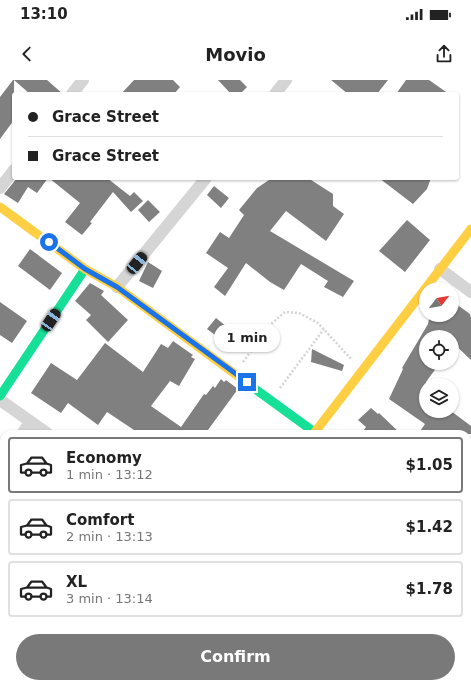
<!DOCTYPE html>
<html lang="en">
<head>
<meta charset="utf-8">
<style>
  :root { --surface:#fff; --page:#f2f2f2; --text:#222; --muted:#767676; --line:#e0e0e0; --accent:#797979 }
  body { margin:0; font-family:"DejaVu Sans",sans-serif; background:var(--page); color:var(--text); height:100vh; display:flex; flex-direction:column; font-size:15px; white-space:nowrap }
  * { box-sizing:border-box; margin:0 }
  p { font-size:13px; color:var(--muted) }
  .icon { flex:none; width:22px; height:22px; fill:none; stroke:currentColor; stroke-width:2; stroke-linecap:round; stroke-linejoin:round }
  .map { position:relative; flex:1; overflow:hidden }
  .drawer { position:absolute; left:0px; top:350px; width:471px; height:258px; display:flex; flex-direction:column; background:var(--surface); border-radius:12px 12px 0 0; box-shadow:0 1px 3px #0004 }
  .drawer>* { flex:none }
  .banner { position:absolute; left:12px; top:12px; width:447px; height:88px; border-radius:4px; box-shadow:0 1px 3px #0004; display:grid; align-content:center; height:88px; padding:0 16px; background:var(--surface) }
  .needle { width:26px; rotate:59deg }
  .buttons { position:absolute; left:419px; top:202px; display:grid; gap:8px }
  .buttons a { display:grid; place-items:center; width:40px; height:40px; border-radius:50%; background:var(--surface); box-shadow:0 1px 3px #0004; font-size:20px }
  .end { position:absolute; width:18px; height:18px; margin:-9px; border:5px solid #1a73e8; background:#fff; box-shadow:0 0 0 2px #fff }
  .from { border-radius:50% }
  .bubble { position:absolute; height:28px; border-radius:14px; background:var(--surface); box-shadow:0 1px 3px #0004; font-size:13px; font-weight:700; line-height:28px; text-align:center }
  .car { position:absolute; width:12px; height:24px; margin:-12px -6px; border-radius:5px; box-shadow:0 0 3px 1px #0007; background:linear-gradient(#222 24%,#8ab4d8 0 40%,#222 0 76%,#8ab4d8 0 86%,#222 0) }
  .banner b { display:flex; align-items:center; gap:14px; height:38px; font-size:15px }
  .banner b+b { border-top:1px solid var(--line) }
  .banner i { width:10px; height:10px; background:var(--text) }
  ul { padding:7px 0 0; list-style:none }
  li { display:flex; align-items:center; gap:12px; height:56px; margin:0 8px 6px; padding:0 8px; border:2px solid var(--line); border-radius:4px }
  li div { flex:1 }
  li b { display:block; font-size:15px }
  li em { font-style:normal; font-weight:700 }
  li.on { border-color:var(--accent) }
  li>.icon { width:36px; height:36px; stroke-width:1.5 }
  .button { display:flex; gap:8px; margin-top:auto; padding:8px 16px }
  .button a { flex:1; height:46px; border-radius:24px; background:var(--accent); color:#fff; font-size:16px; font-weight:700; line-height:46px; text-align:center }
  .status { display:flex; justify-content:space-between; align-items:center; height:28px; padding:0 20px; background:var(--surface); direction:ltr }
  .status svg { height:11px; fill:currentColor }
  header { display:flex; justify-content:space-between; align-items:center; height:52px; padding:0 16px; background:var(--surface); font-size:18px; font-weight:700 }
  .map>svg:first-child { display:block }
  .building { fill:#808080 }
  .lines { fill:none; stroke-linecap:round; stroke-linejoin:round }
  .path { stroke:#d4d4d4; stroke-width:2.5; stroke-dasharray:2 2; stroke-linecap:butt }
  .street { stroke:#d5d5d5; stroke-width:12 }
  .fast { stroke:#16e098; stroke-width:9 }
  .slow { stroke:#ffcf43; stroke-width:9 }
  .route { stroke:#1a73e8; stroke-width:5 }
</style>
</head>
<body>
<div class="status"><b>13:10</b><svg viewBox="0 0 49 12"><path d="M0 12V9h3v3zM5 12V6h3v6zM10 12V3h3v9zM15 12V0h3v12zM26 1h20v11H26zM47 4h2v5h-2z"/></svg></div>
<header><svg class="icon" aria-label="back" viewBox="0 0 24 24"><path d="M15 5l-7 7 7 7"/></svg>Movio<svg class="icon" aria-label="share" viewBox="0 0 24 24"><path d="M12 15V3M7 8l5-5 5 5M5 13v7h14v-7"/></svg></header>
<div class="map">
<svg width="471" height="608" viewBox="0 0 471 608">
  <rect width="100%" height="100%" fill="#fff"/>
  <path class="building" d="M 13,0 L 47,0 L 63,14 L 30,14 L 14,0 L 14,40 L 0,59 L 0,17 Z
    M 134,0 L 173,0 L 180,7 L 174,14 L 121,14 Z
    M 218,0 L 240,0 L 247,7 L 240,14 L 231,14 Z
    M 331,0 L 388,0 L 377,14 L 348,14 Z
    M 406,0 L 429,0 L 449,14 L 396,14 Z
    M 17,98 L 48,98 L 37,113 L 28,107 L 18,123 L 4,114 Z
    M 49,98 L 107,98 L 130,116 L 134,112 L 143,121 L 131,132 L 113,112 L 90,142 L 92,143 L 82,155 L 65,142 L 80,123 Z
    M 272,98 L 308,98 L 333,114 L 333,126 L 344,134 L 326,161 L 286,131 L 270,151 L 354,201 L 343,217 L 324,207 L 328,201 L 301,184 L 284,210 L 270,202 L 246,183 L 225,216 L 214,207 L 228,188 L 206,173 L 220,152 L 229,158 L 244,135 L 239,130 L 257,108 Z
    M 379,98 L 431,98 L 427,109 L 413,124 Z
    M 214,106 L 229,118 L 221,128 L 207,115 Z
    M 148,120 L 160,132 L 149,142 L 138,130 Z
    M 407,140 L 430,160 L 405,192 L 379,171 Z
    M 30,169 L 62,193 L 50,210 L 18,186 Z
    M 148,182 L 162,191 L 153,208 L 139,201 Z
    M 90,203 L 104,211 L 101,215 L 128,240 L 108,262 L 86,240 L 91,235 L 75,221 Z
    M 452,221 L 470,234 L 471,238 L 471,280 L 452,262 L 452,257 L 426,257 L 426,283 L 440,283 L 426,302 L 426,331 L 451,331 L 471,346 L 471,354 L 418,354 L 425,344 L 389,319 L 403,289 L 402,288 L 428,244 L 429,239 L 431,235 L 452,235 Z
    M 0,222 L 27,241 L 12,263 L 0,255 Z
    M 216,238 L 231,250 L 223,261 L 207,249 Z
    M 173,261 L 193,275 L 191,277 L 195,279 L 179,306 L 170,301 L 151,326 L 181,347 L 204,314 L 206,315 L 213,306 L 215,308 L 221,299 L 224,302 L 226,300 L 238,309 L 205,354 L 140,354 L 107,332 L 98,345 L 68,323 L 61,333 L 31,313 L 51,283 L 77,300 L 105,263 L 143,292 L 161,264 L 168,268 Z
    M 312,269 L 344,285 L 342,291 L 311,282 Z
    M 371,328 L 378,334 L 379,333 L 401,354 L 361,354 L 366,347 L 358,340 Z"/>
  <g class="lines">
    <path class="path" d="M 243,282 L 257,263 L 264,250 L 285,232 L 299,233 L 318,243 L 352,280
      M 280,308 L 324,249"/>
    <path class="street" d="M 72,14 L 83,0
      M 275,14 L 286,0
      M 0,108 L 14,90
      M 440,189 L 471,212
      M 117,207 L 206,98
      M 0,320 L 48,354
      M 22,354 L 30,342
      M 0,387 L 4,381
      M 467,417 L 471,412
      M 467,473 L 471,476
      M 0,505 L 4,508
      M 143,604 L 149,608
      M 387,604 L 391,608
      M 176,608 L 179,604
      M 316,608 L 320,604"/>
    <path class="fast" d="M 247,303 L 317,354
      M 0,316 L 85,189"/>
    <path class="slow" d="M 0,127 L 85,189 L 117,207 L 247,303
      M 315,352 L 471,149"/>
  </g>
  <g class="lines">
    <path class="route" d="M 49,162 L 85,189 L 117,207 L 247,302"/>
  </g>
</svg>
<div class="buttons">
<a><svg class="needle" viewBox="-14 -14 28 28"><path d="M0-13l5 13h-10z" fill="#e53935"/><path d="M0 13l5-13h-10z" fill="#767676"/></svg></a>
<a><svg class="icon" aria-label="locate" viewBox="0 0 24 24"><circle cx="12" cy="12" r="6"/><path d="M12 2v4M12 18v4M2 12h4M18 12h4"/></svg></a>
<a><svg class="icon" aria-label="layers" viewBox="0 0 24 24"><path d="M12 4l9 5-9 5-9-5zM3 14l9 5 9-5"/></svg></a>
</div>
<i class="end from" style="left:49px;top:162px"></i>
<i class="end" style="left:247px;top:302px"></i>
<div class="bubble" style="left:214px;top:244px;width:66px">1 min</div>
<i class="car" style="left:137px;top:183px;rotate:39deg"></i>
<i class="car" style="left:51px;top:240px;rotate:34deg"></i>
<div class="banner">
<b><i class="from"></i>Grace Street</b>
<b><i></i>Grace Street</b>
</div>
<section class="drawer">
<ul>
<li class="on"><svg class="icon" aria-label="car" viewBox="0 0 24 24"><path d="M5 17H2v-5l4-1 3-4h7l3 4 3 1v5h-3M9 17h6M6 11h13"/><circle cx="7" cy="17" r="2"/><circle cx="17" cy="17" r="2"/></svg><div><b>Economy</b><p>1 min · 13:12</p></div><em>$1.05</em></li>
<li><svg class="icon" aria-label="car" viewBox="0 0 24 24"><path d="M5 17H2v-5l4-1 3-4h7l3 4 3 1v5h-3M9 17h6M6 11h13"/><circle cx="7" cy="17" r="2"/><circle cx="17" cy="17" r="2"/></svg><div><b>Comfort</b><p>2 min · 13:13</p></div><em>$1.42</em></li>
<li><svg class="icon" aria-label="car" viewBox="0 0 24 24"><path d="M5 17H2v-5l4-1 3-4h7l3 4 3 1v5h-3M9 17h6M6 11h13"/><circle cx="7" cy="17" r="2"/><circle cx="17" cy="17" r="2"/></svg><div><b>XL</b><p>3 min · 13:14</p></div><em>$1.78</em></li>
</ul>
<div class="button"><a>Confirm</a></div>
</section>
</div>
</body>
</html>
